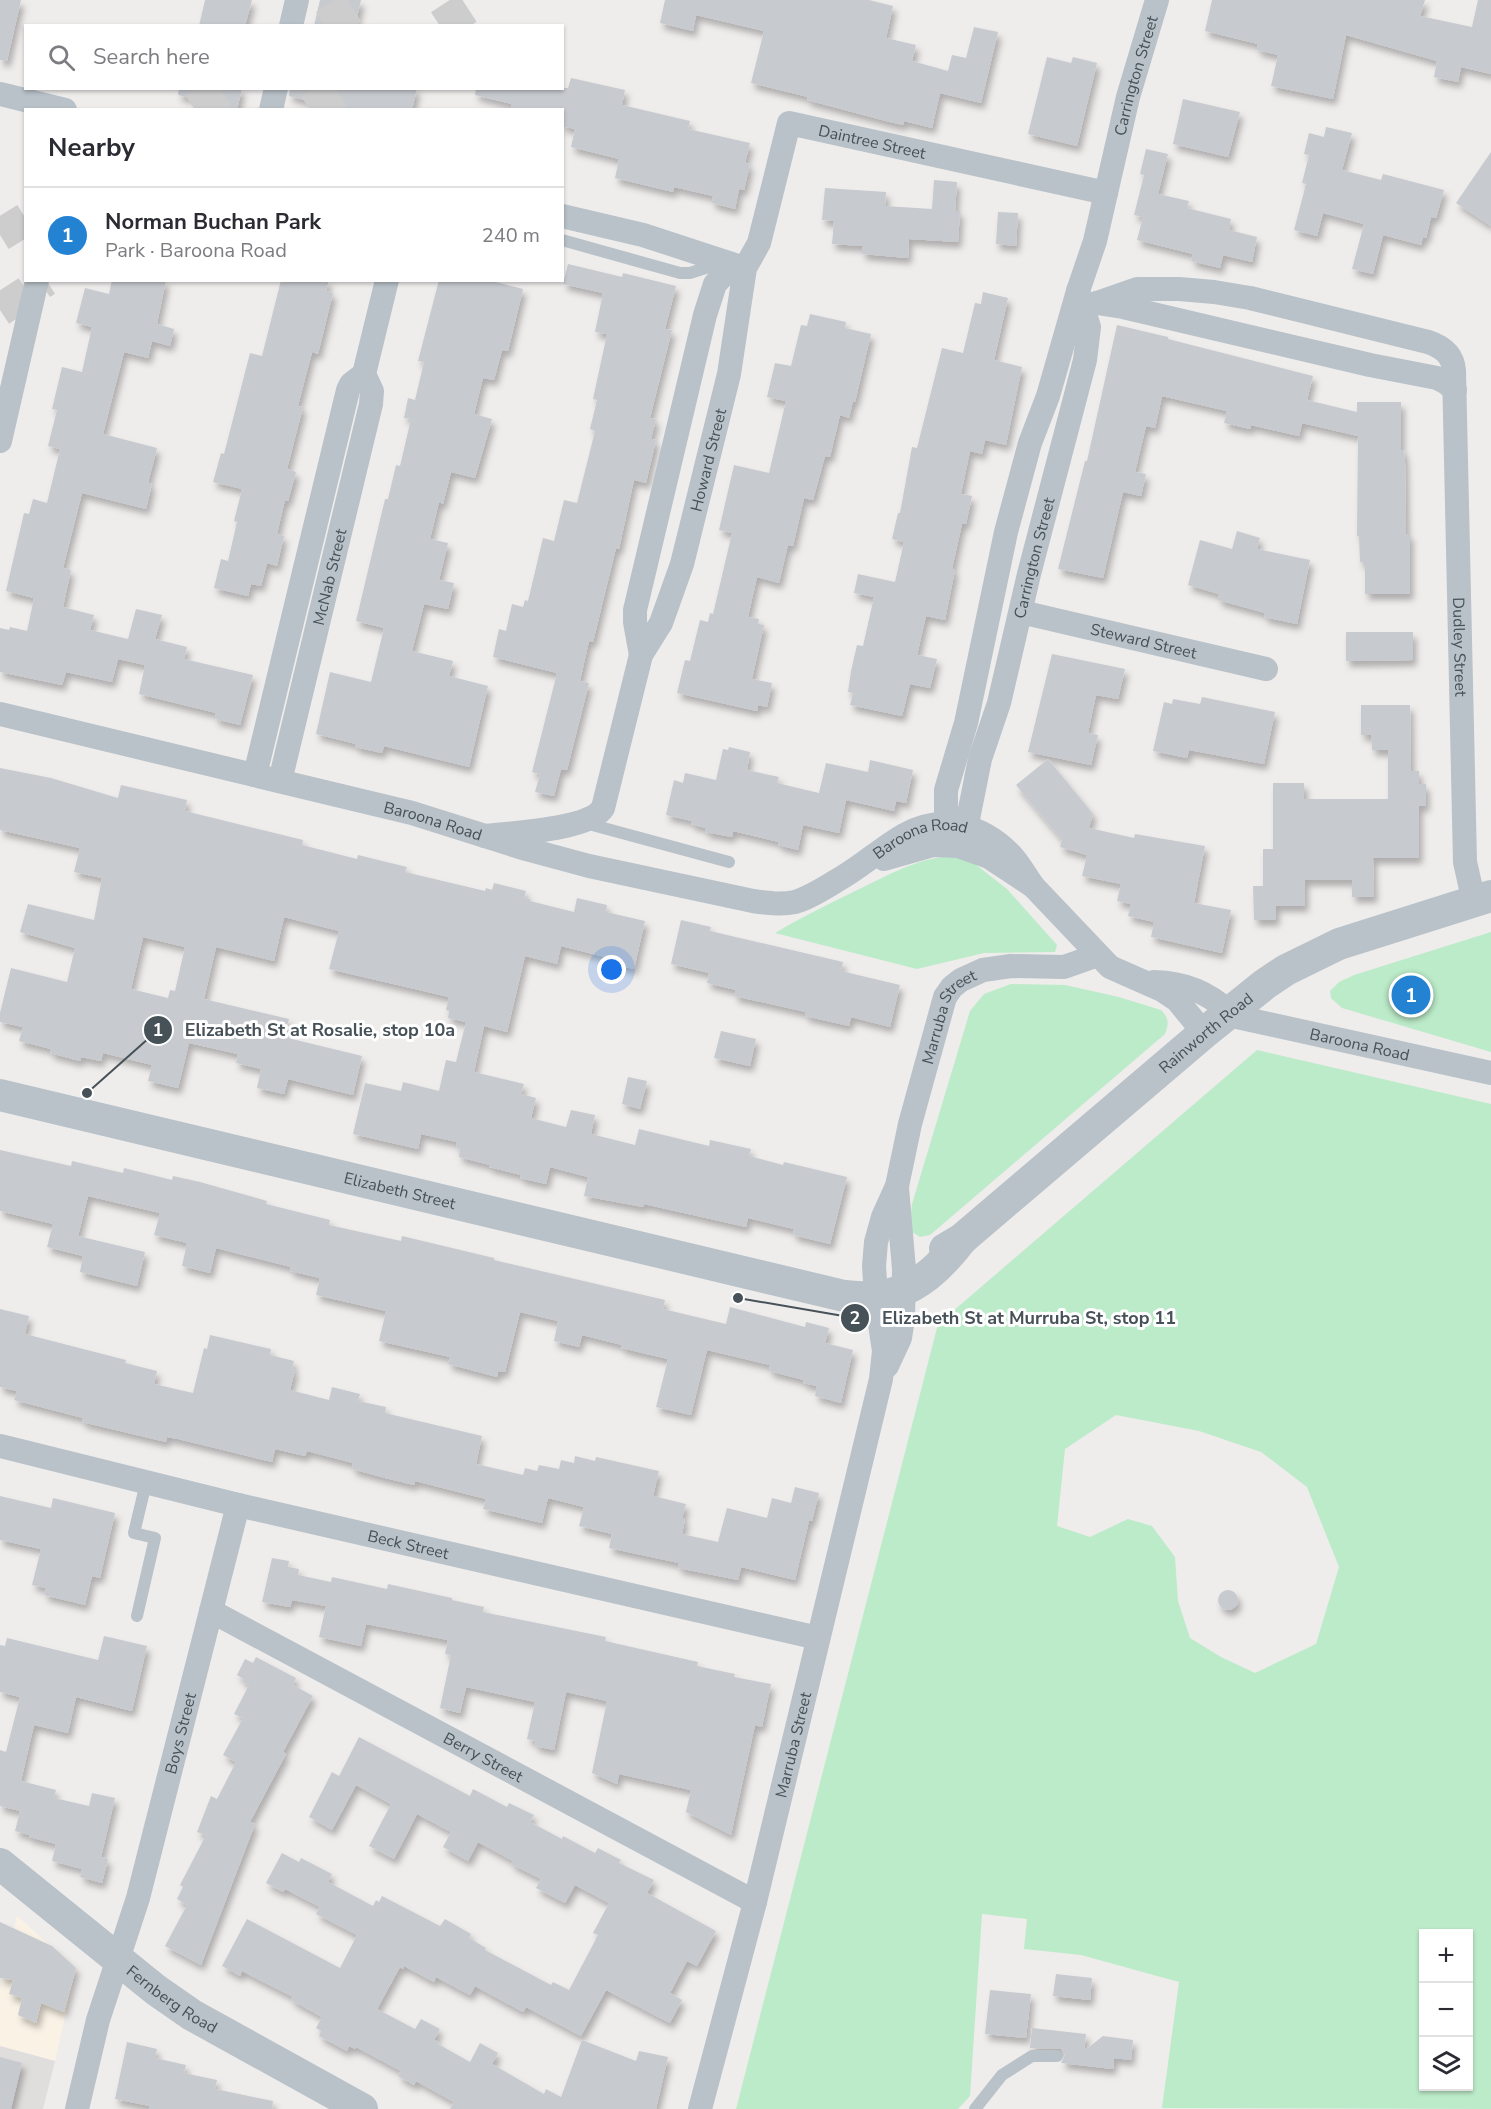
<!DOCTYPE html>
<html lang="en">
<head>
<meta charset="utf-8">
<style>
	body { margin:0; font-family:"Nunito Sans",sans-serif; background:#f2f2f3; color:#2b2b33 }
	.controls { position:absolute; right:18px; bottom:18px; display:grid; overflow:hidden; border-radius:0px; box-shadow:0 2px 4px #0004 }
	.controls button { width:54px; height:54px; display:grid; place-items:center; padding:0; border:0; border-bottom:2px solid #e1e1e2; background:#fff; color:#2b2b33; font:30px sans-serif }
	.you { position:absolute; left:612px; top:970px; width:21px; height:21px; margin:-15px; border:4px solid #fff; border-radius:50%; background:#1a73e8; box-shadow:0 0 0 9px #1a73e833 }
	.badge { display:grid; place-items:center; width:39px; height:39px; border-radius:50%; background:#2382d1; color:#fff; font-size:20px; font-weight:700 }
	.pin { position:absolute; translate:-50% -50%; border:3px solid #fff; box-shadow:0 2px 6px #0006 }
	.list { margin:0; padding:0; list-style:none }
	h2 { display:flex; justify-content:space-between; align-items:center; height:78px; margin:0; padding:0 24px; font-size:26px }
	h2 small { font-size:20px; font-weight:400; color:#7c7c81 }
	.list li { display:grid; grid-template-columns:39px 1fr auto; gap:18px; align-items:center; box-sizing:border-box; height:96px; padding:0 24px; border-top:2px solid #e1e1e2 }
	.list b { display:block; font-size:22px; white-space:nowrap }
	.list p { margin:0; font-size:20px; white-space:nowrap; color:#7c7c81 }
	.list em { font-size:20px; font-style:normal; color:#7c7c81 }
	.icon { flex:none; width:33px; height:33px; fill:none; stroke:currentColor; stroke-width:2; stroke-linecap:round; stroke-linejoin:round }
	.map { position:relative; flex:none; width:1491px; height:2109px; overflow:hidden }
	.search { position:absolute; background:#fff; box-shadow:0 2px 4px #0004; left:24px; top:24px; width:540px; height:66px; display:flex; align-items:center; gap:15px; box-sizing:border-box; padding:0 21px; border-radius:0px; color:#7c7c81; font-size:22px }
	.panel { position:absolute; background:#fff; box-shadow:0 2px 4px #0004; left:24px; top:108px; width:540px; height:174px; border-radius:0px }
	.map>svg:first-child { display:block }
</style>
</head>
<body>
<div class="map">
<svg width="1491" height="2109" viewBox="0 0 1491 2109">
	<defs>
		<filter id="shadow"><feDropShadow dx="3.5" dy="6" stdDeviation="3" flood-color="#0004"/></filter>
	</defs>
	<rect width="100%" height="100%" fill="#efecec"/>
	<path fill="#faf2e5" d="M17,1916L76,1968L55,2061L0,2046V1989Z"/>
	<path fill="#e0dddd" d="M0,2046L55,2061L43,2109H0Z"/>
	<path fill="#bcebc9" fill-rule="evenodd" d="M953,856L975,864L1007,889L1057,945L1055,952L984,953L917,969L775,933C800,918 827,905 853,892C885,877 918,857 953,856Z
		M1491,932V1052L1342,1008L1331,998L1330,991L1339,982L1354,975Z
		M1011,984L1065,985L1119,997L1161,1010C1169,1018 1169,1024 1165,1034L930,1235L920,1237L909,1230L912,1204L970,1011L984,994Z
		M1257,1050L1491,1104V2109L1162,2108L1179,1982L1081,1955L1024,1949L1027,1919L982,1914L970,2096L958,2109H736L938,1324ZM1116,1415L1199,1431L1261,1452L1307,1487L1339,1567L1316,1644L1255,1673L1221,1657L1190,1638L1178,1601L1175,1557L1152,1526L1128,1519L1090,1537L1057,1526L1065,1449ZM1424,1934H1468V2086H1424Z"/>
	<path fill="#c7cacf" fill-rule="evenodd" filter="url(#shadow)" d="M0,0H21L7,61L0,60Z
		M205,0H252L245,26H199Z
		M320,0H361L355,26H314Z
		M665,0H869L893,6L886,38L916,45L912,61L948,71L952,55L966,58L974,27L998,32L981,103L940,93L932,128L904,121L903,125L886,121L807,100L808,97L751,83L764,31L696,15L693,31L660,23Z
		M1212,0H1425L1420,16L1472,27L1478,0H1491V74L1461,67L1458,82L1434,77L1437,61L1346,35L1333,99L1271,86L1278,55L1257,50L1258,44L1205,31Z
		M1047,57L1071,63L1073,57L1097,63L1077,146L1028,134Z
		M571,78L625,90L622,105L690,121L688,129L750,143L745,163L750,164L744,190L739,189L735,209L712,203L713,196L674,187L673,192L615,178L619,159L571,147L575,129L562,126V110H511L512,104L475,95L476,88H568Z
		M179,88H242L237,110L178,95Z
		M290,88H417L412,110H344L289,96Z
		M1183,99L1240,112L1228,157L1173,144Z
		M1326,127L1352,133L1342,170L1381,180L1383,174L1444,190L1436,218L1431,217L1426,238L1423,237L1421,245L1383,235L1373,274L1352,269L1364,224L1323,213L1317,236L1294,230L1306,184L1302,183L1309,155L1304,154L1309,133L1324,137Z
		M1146,149L1168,154L1158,194L1189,201L1187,208L1231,219L1229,230L1257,237L1252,262L1223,255L1220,268L1191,261L1193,254L1137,240L1143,217L1134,215L1144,175L1140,174Z
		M1491,152V226L1456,203Z
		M934,180L957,182L955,211H960L958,242L909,239L908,258L862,254L863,246L832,244L834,221L822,220L825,188L886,192L885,206L932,209Z
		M998,212L1018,213L1016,246L996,244Z
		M568,264L622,277L623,273L676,286L665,329L672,330L650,418L656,419L651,439L656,440L646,483L634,480L619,549L616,548L593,642L589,641L580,681L589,683L567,770L561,769L554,796L535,792L540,774L532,772L557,673L493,657L499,629L506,631L512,604L523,607L525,600L528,601L543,538L554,541L564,500L577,503L595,431L590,429L597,400L593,399L607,334L595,332L603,293L563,284Z
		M112,280H166L157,324L174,329L170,346L152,341L148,358L124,352L103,434L157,448L148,483L152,484L146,509L82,493L63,568L71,570L63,607L94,615L90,630L128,639L136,609L162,615L155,639L187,647L184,659L253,675L240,725L215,719L216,713L139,694L145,665L118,659L112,682L66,672L62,685L0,672V628L9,630L10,627L27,631L34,598L6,591L24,513L29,514L33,499L47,503L60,449L48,446L57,410L52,409L62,367L82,372L92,327L76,323L85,288L109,294Z
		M281,280H329L326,291L333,293L318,354L312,352L298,406L303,407L287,469L296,472L288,501L285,500L277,534L284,536L277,566L267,563L261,586L251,584L248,596L214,588L221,559L228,561L237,522L234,521L242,489L213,482L221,453L224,454L250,353L262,356Z
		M439,280H488L523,289L508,351L502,350L494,380L483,378L474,414L492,419L475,478L451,472L443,504L439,502L430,539L448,543L439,580L454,583L448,609L424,604L412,651L453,661L449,676L488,686L469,767L384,746L382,753L355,747L356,744L316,734L330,672L371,682L384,628L356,621L385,499H388L396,465L400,466L411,419L404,418L408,398L415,400L424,362L418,361Z
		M983,292L1008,298L994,360L1022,367L1006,445L985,440L982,454L970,451L961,494L972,496L966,524H962L952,569L955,570L945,620L926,616L917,655L937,659L930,688L910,684L902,716L850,705L853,693L848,692L851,671L857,645L863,646L874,597L854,593L858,574L895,582L904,542L892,539L898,513H900L912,447L917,448L942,348L963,353L975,303L981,304Z
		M810,314L846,322L845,328L871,334L855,402L853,401L849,418L840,415L830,457L825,456L813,500L804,498L793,546L788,545L779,583L757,577L748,617L759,619L758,624L764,625L752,679L772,683L767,707L758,705L757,711L677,693L685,660L690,661L700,620L708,622L710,613L713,614L732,533L719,530L734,465L769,473L786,401L767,397L775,363L791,366L801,325L807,326Z
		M1117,325L1168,337V339L1313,376L1307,400L1357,412V402H1401V450H1404L1405,462L1406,534H1410V594H1365V562H1360L1359,536H1357L1358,436L1302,423L1299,436L1251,425L1250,429L1224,423L1227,411L1162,396L1155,428L1146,426L1135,472L1146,474L1141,496L1123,492L1103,578L1058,569L1085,461H1087Z
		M1237,531L1260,538L1257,549L1310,560L1297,624L1264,617L1265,613L1218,600L1219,594L1188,585L1200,540L1232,549Z
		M1346,632H1413V660L1346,661Z
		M1052,654L1125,669L1118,699L1096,695L1088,733L1098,735L1091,765L1028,752Z
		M1202,697L1275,712L1264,764L1189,750L1187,758L1153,751L1164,702L1172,704L1173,699L1200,704Z
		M1361,705H1410L1411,771H1419V784H1426V806H1419V858H1373L1374,897H1352V880H1305V906H1276V920H1254L1253,886H1263V849H1273V783H1304V799H1388V750H1372L1371,735H1361Z
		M729,747L750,752L747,770L779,777L777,783L819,793L826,763L868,772L870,760L913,770L906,803L896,801L894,811L846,800L839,833L803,825L798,850L778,845L779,842L733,831L732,837L705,832L706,828L691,824L692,821L666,815L674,780L683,783L685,773L716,780L723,749L728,750Z
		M1048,759L1093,814L1089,828L1134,838L1135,834L1205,846L1194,903L1231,910L1222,953L1151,937L1154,922L1128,916L1131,904L1117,901L1121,884L1082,876L1087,855L1060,847L1062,840L1016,785Z
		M0,768L51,778L118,798L121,785L187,800L185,811L303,840L302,845L357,859L358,855L407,867L405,872L485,891L486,888L492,890L494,883L526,891L524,898L531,899L530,901L574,912L577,898L607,905L606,912L645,921L634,969L608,963L609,958L561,946L557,964L525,956L507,1032L484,1026L474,1072L524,1084L521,1094L536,1098L531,1118L566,1127L571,1110L595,1115L591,1134L635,1145L639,1129L709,1146L710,1140L751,1149L749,1156L783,1165L784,1162L847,1177L830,1244L793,1235L794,1229L748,1218L746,1227L644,1204L643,1207L584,1196L588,1177L550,1167L546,1184L520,1178L521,1175L489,1167L490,1165L459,1157L460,1149L456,1148L457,1142L421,1134L418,1149L353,1134L365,1083L401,1091L403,1082L439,1091L446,1060L456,1062L466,1022L448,1018L449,1011L446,1010L449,997L329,969L339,931L284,917L274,961L216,947L204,999L289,1019L284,1037L362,1056L353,1095L288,1079L284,1094L257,1088L261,1069L236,1063L238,1054L189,1043L178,1088L148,1081L152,1065L103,1053L101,1061L81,1057L80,1061L50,1053L51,1049L19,1041L23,1027L0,1022V1013L11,968L67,982L75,948L20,932L28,904L94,920L102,878L74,872L80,848L0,830ZM143,937L185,947L175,991L170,990L168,998L131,989Z
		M681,920L711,927L710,931L843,962L841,971L900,985L890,1027L851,1017L849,1026L805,1016L806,1012L734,996L736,990L707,983L709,973L671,964Z
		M721,1031L756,1039L750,1066L714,1058Z
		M628,1077L647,1081L640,1109L622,1104Z
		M0,1150L71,1166L72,1161L123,1173L124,1168L172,1180L173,1176L200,1182L267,1201L266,1204L330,1220L329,1225L401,1241L402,1236L494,1258V1260L665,1300L663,1309L726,1324L730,1307L805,1327L806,1322L829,1328L825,1343L853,1350L841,1403L815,1396L817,1386L803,1383L804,1380L769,1371L770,1365L707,1350L691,1415L656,1407L668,1359L621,1348L622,1345L582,1335L579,1347L554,1341L558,1321L520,1312L505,1372L498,1371L497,1377L448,1364L450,1357L379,1341L386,1311L316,1295L320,1278L290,1271L291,1267L216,1248L210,1273L182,1266L187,1243L154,1235L160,1213L88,1196L78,1236L145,1252L137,1286L80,1272L83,1256L47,1247L53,1224L0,1211Z
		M0,1309L29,1316L25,1334L126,1360L125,1363L157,1371L154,1384L193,1393L204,1348L207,1349L210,1335L271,1349L270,1355L294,1361L292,1369L295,1370L290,1390L329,1400L332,1387L360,1394L358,1401L386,1407L385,1413L482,1436L476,1464L523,1475L525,1468L537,1471L539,1465L559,1469L561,1460L574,1463L575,1456L595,1461L596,1457L659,1471L653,1496L686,1504L682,1518L685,1519L682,1534L718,1542L727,1508L767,1518L772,1498L791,1503L795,1487L819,1493L812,1521H809L795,1580L741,1567L738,1580L678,1568L679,1563L609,1548L612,1534L579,1526L584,1507L548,1498L542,1523L483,1509L486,1499L415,1481L414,1485L385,1478L352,1469L353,1463L307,1451L305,1456L275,1449L272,1462L178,1439L167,1437L166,1442L82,1422L83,1418L14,1400L17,1391L0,1387Z
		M0,1496L51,1508L53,1498L115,1513L100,1578L92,1576L85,1605L44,1595L46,1588L32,1585L41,1549L0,1540Z
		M272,1558L289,1561L288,1567L299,1569L298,1575L331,1582L332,1577L387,1589L388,1584L452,1598V1600L484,1607L483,1612L606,1637L605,1641L698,1662L697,1666L735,1674L734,1677L771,1684L762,1727L755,1725L731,1835L686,1812L691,1790L619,1774L617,1784L592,1773L607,1701L566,1692L554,1750L535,1746L536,1741L527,1739L535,1702L466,1687L460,1713L440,1708L451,1655L445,1654L448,1640L366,1624L361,1646L319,1637L326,1606L292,1600L290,1607L262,1602Z
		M1218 1600a10 10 0 1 1 20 0a10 10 0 1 1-20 0Z
		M104,1636L147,1646L132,1711L76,1697L68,1733L34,1725L21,1781L56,1790L54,1798L89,1806L92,1793L115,1798L101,1857L108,1859L102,1883L80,1877L82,1869L52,1861L56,1844L29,1837V1835L15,1831L20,1811L0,1806V1750L6,1752L20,1697L0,1692V1645L5,1646L7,1638L98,1660Z
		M256,1657L296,1678L293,1685L313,1696L283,1752L286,1754L250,1822L255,1824L201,1965L165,1946L187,1905L177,1899L183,1887L180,1885L206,1835L197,1832L211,1796L217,1799L236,1762L223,1755L243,1718L234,1714L249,1685L243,1682L244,1679L237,1675L245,1659L253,1663Z
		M359,1737L470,1796L473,1789L507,1807L509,1803L534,1815L530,1822L562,1839L563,1836L595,1853L598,1848L621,1860L619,1863L654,1880L647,1893L716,1931L697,1966L687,1961L670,1993L682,2000L670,2023L606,1990L581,2036L526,2007L523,2012L475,1986L470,1995L436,1977L434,1982L404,1966L403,1969L400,1967L377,2009L415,2029L421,2019L440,2029L434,2040L439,2042L438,2044L470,2062L480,2043L498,2053L492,2064L544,2094L546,2089L561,2097L582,2040L636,2061L639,2051L668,2057L656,2109H450L454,2102L416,2081L414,2085L398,2076L401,2071L356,2047L355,2049L349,2046L347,2051L319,2036L321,2031L316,2028L322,2017L291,2000L293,1997L242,1971L240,1976L222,1966L247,1919L340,1968L357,1935L316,1914L320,1907L285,1889L283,1892L266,1883L282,1853L299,1862L301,1858L332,1874L328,1882L373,1906L376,1900L379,1902L382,1896L440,1926L445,1919L471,1934L469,1938L486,1948L485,1950L551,1985L553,1982L569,1990L598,1935L593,1933L609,1903L575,1885L565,1903L536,1888L541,1879L511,1864L513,1861L478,1842L468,1861L443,1847L451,1832L417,1814L394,1859L369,1846L391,1804L356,1785L332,1830L309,1817L332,1772L339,1776Z
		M0,1922L52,1946L76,1968L64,2012L41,2003L36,2023L18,2015L22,1998L9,1994L13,1980L0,1978Z
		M1056,1974L1092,1978L1090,2000L1053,1996Z
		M990,1990L1031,1994L1026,2038L985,2034Z
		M1032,2028L1086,2034L1084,2051L1103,2036L1133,2040L1131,2060L1114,2058L1113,2069L1061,2063L1065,2055L1061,2049L1030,2048Z
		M127,2042L157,2049L155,2058L186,2065L184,2073L217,2080L215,2089L273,2101L272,2109H149L150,2106L115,2099Z
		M0,2057L22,2063L11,2109H0Z"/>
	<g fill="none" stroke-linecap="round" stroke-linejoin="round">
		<path stroke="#cdcdce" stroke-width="33" stroke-dasharray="33 16" stroke-linecap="butt" d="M325,26L365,0
			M440,26L480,0
			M195,110L228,88
			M310,110L343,88
			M0,235L26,219
			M0,310L46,280"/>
		<path stroke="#b8c2c8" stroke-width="12" d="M562,240L680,273H690L721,263
			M585,823L729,862
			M137,1616L155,1538L134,1533L146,1483
			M975,2109L1002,2075L1032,2056H1057"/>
		<g stroke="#b8c2c8" stroke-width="24">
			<path d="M291,26L297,0"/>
			<path d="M0,94L65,110"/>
			<path d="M271,110L276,88"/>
			<path d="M562,216L643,235L744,268"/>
			<path id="s1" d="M1097,303L1137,289H1179L1214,292L1250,298L1428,342C1443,347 1453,355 1454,371L1465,862L1474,902"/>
			<path d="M1097,303L1123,307L1370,365L1437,378L1445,382L1455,390"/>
			<path d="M0,441L37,280"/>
			<path id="s2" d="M1021,612L1266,669"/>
			<path d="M641,655L635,622V610L705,315L715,284L733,265"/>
			<path id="s3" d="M0,714L412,813L526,849L589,866L753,901C767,903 781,905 795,902C809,898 823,889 836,881C860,868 880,849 904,835C942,813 984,826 1012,856C1020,865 1026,876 1033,886"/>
			<path d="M255,775L348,390L351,384L364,374L387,280"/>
			<path id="s4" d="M280,781L371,404L372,391L364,374"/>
			<path id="s5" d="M485,836C511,833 589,830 603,808L641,655L661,623L682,564L729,374L745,268L759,243L789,123L1106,193"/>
			<path id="s6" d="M958,838L968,819L980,759L999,703L1029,574L1085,360L1089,327L1078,291"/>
			<path id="s7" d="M953,845L946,824V790L966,723L1006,532L1030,443L1048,396L1078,291L1095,241L1128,97L1157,0"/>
			<path d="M884,859L933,845L958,846L989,857L1033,886L1110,967L1162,990L1177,1000L1204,1033"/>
			<path d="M1154,982C1186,983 1207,992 1231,1013"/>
			<path id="s8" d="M1228,1015L1491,1073"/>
			<path d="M887,1366L900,1338L903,1319L904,1269L897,1188"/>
			<path id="s9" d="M0,1446L238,1505L818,1638"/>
			<path id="s10" d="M211,1611L755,1902"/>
			<path id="s11" d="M77,2109L98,2020L138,1898L238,1505"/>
			<path id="s12" d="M700,2109L755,1902L881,1379L884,1351L876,1297L874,1266L876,1242L883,1217L897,1186L910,1124L945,997L952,987L961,980L983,970L1011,966L1064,967L1098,955"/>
		</g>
		<g stroke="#b8c2c8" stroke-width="32">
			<path id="s13" d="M0,1095L844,1296C900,1303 930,1281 962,1239"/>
			<path id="s14" d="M945,1249L962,1239L1204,1033L1265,984L1286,970L1339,944L1491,896"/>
			<path id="s15" d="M0,1864L156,1990L192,2015L362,2109"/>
		</g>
	</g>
	<g text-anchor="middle" stroke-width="6" stroke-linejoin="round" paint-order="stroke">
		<g font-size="16" fill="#465158" stroke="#fff">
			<text dy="6" stroke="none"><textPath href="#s7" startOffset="796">Carrington Street</textPath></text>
			<text dy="6" stroke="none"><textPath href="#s5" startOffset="922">Daintree Street</textPath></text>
			<text dy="6" stroke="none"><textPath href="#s5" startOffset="489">Howard Street</textPath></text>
			<text dy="6" stroke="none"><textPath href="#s6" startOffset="291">Carrington Street</textPath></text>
			<text dy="6" stroke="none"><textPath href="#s4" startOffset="210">McNab Street</textPath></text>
			<text dy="6" stroke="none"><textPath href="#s2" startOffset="126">Steward Street</textPath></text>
			<text dy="6" stroke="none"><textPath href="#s1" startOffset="657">Dudley Street</textPath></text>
			<text dy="6" stroke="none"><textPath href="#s3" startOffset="446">Baroona Road</textPath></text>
			<text dy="6" stroke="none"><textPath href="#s3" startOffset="962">Baroona Road</textPath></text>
			<text dy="6" stroke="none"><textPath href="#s12" startOffset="1130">Marruba Street</textPath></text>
			<text dy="6" stroke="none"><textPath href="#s14" startOffset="339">Rainworth Road</textPath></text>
			<text dy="6" stroke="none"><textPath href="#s8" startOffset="135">Baroona Road</textPath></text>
			<text dy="6" stroke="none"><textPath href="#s13" startOffset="411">Elizabeth Street</textPath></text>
			<text dy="6" stroke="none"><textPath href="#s9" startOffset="420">Beck Street</textPath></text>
			<text dy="6" stroke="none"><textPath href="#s11" startOffset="390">Boys Street</textPath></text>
			<text dy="6" stroke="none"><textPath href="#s12" startOffset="376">Marruba Street</textPath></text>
			<text dy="6" stroke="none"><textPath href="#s10" startOffset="309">Berry Street</textPath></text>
			<text dy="6" stroke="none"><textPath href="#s15" startOffset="219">Fernberg Road</textPath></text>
		</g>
	</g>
	<path fill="none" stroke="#465158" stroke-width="2" d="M87 1093L158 1030M738 1298L855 1318"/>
	<g fill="#465158" stroke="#fff" stroke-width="2">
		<circle cx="87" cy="1093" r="6"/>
		<circle cx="738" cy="1298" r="6"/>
		<circle cx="158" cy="1030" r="15"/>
		<circle cx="855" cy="1318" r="15"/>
	</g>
	<g font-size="18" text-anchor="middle" font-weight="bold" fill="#fff">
		<text x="158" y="1036">1</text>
		<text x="855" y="1324">2</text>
	</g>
	<g font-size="18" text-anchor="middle" font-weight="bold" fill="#465158" stroke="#fff" stroke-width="6" stroke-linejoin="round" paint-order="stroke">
		<text x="320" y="1036">Elizabeth St at Rosalie, stop 10a</text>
		<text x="1029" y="1324">Elizabeth St at Murruba St, stop 11</text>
	</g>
</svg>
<div class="controls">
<button>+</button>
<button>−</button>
<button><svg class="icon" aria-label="layers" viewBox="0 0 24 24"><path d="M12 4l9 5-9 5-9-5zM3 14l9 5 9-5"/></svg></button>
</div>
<div class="you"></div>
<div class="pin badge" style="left:1411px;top:995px">1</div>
<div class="search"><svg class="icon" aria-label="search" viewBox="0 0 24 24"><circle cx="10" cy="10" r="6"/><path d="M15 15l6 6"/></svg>Search here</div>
<section class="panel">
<h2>Nearby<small></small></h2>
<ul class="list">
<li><span class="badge">1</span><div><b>Norman Buchan Park</b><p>Park · Baroona Road</p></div><em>240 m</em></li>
</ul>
</section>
</div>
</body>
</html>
